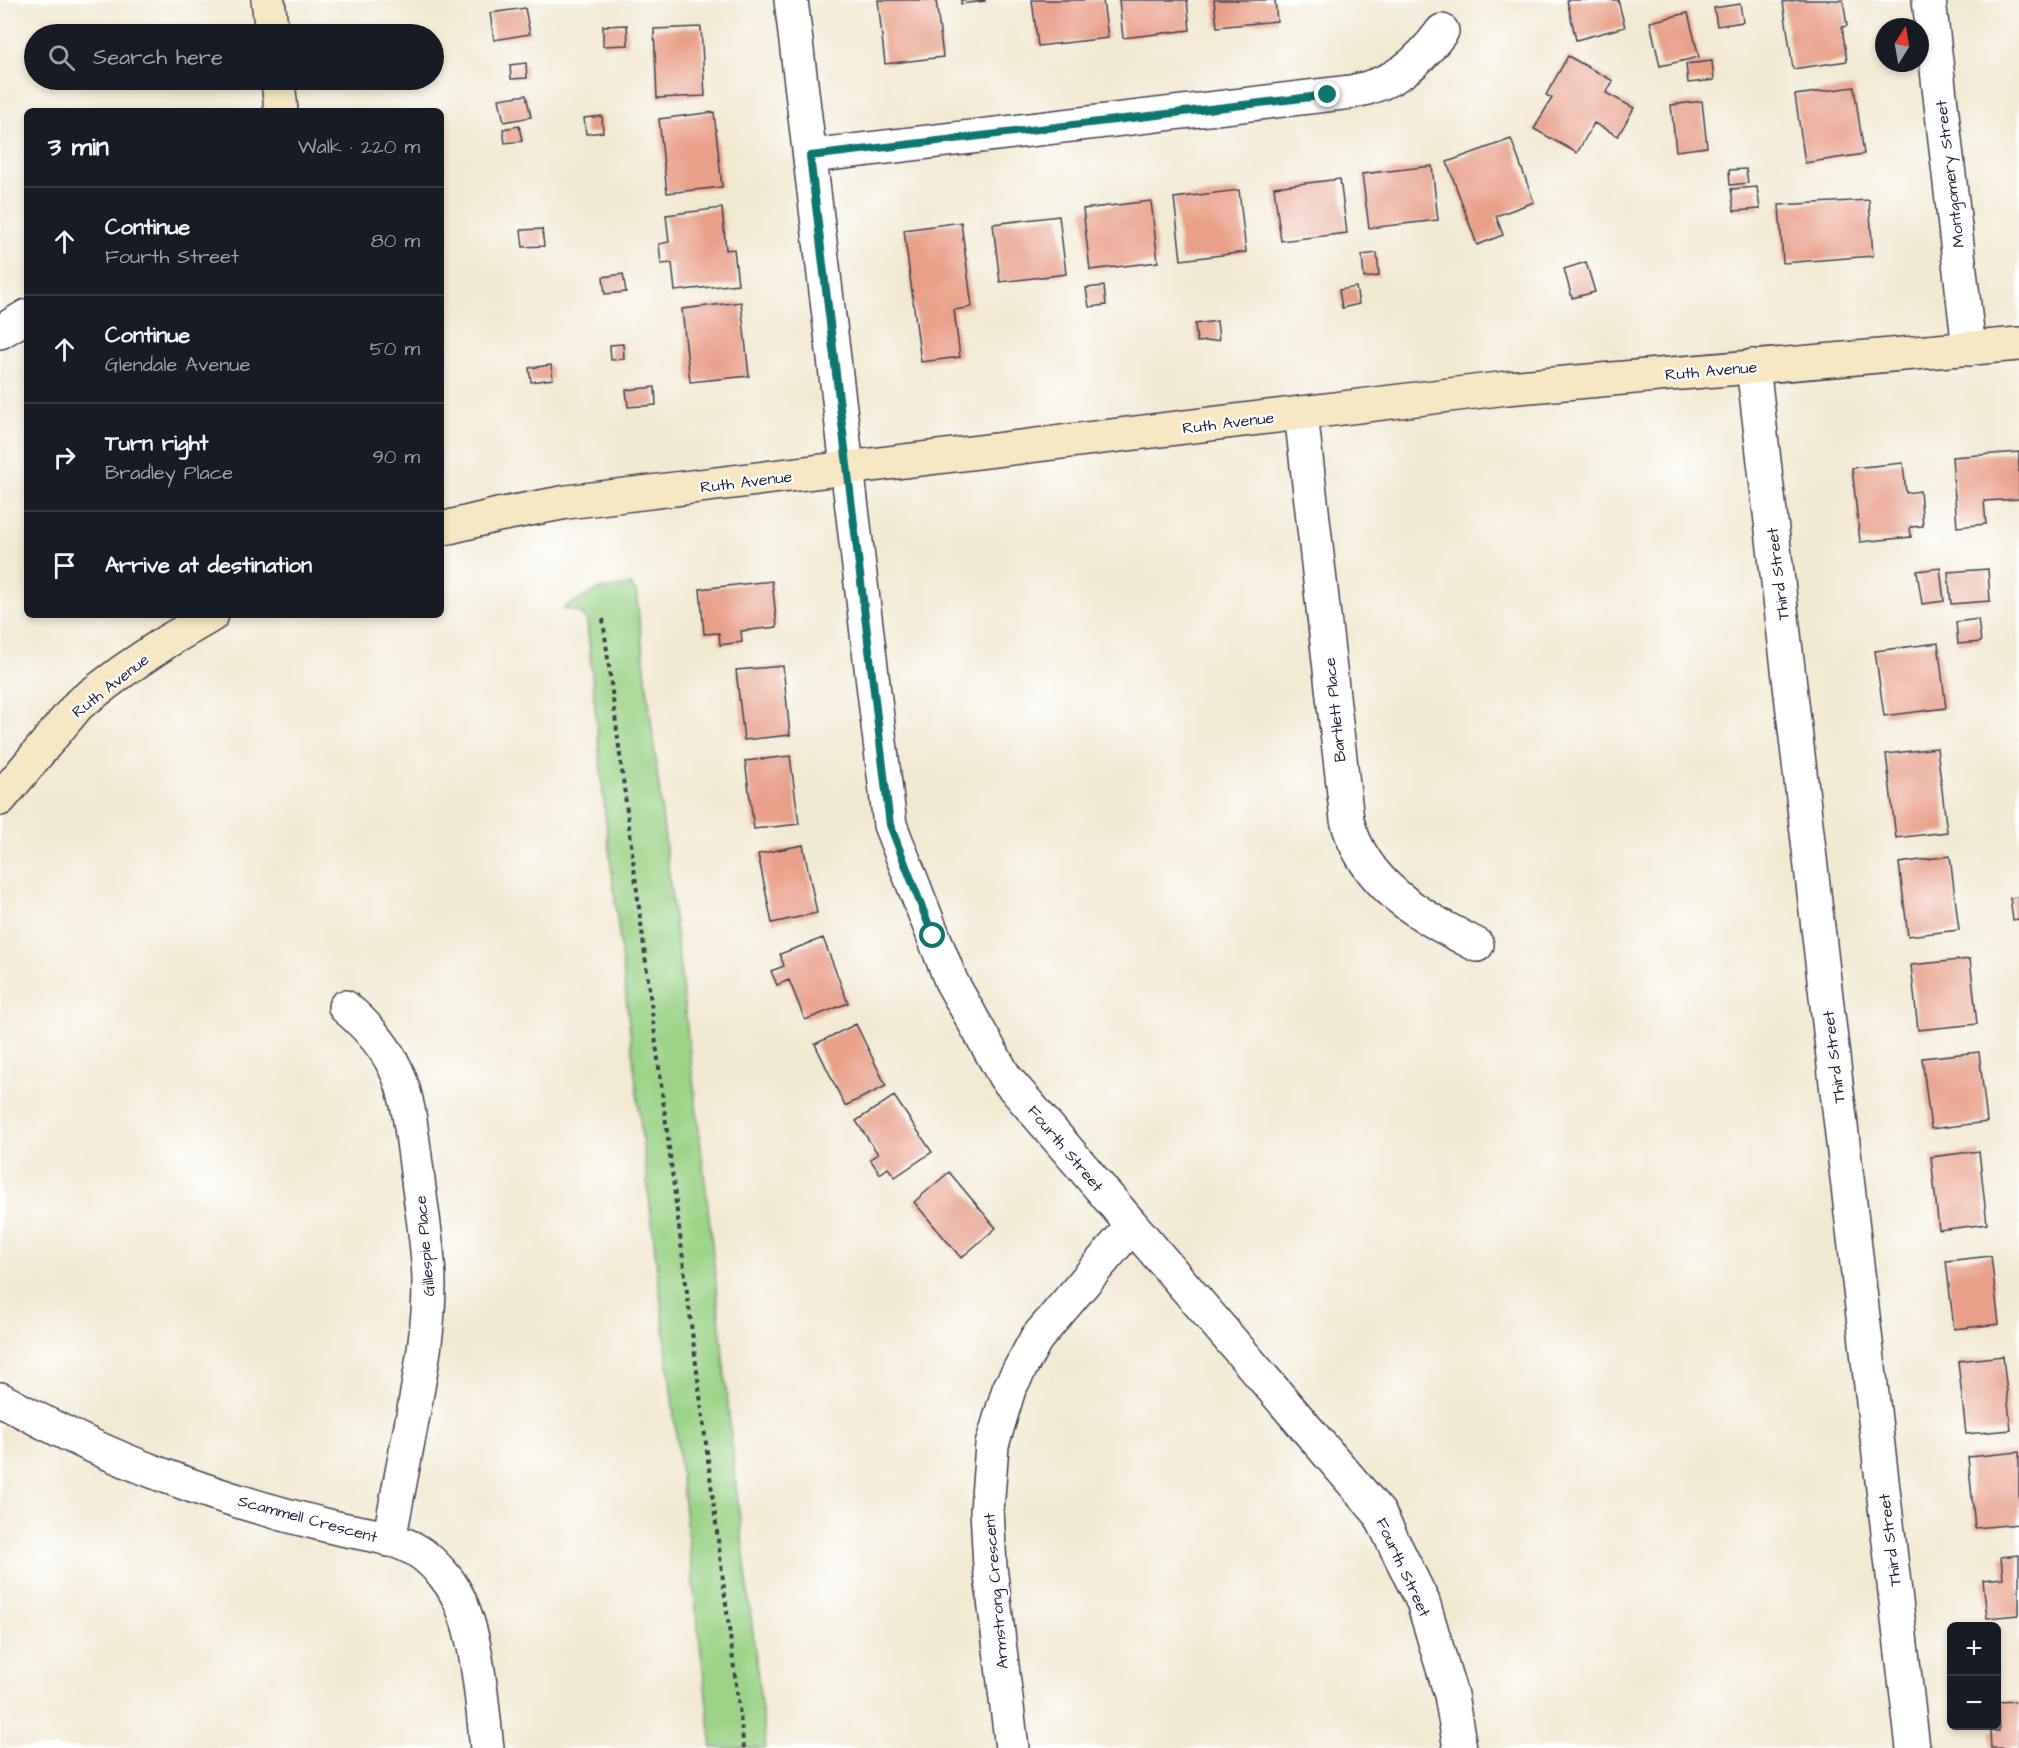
<!DOCTYPE html>
<html lang="en">
<head>
<meta charset="utf-8">
<style>
	body { margin:0; font-family:"Architects Daughter",sans-serif; background:#242831; color:#f1f3f6 }
	.controls { position:absolute; right:18px; bottom:18px; display:grid; overflow:hidden; border-radius:9px; box-shadow:0 3px 9px #0003 }
	.controls button { width:54px; height:54px; display:grid; place-items:center; padding:0; border:0; border-bottom:2px solid #363941; background:#171b24; color:#f1f3f6; font:30px sans-serif }
	.compass { position:absolute; left:1875px; top:18px; width:54px; height:54px; border-radius:50%; background:#171b24; box-shadow:0 3px 9px #0003; rotate:11deg }
	.stop { position:absolute; width:18px; height:18px; margin:-14px; border:4px solid #0f766e; border-radius:50%; background:#fff }
	.stop.end { background:#0f766e; border-color:#fff; box-shadow:0 2px 6px #0008 }
	.list { margin:0; padding:0; list-style:none }
	h2 { display:flex; justify-content:space-between; align-items:center; height:78px; margin:0; padding:0 24px; font-size:26px }
	h2 small { font-size:20px; font-weight:400; color:#9ea1a6 }
	.list li { display:grid; grid-template-columns:39px 1fr auto; gap:18px; align-items:center; box-sizing:border-box; height:108px; padding:0 24px; border-top:2px solid #363941 }
	.list b { display:block; font-size:22px; white-space:nowrap }
	.list p { margin:0; font-size:20px; white-space:nowrap; color:#9ea1a6 }
	.list em { font-size:20px; font-style:normal; color:#9ea1a6 }
	.icon { flex:none; width:33px; height:33px; fill:none; stroke:currentColor; stroke-width:2; stroke-linecap:round; stroke-linejoin:round }
	.map { position:relative; flex:none; width:2019px; height:1748px; overflow:hidden }
	.search { position:absolute; background:#171b24; box-shadow:0 3px 9px #0003; left:24px; top:24px; width:420px; height:66px; display:flex; align-items:center; gap:15px; box-sizing:border-box; padding:0 21px; border-radius:33px; color:#9ea1a6; font-size:22px }
	.panel { position:absolute; background:#171b24; box-shadow:0 3px 9px #0003; left:24px; top:108px; width:420px; height:510px; border-radius:9px }
	.map>svg:first-child { display:block }
</style>
</head>
<body>
<div class="map">
<svg width="2019" height="1748" viewBox="0 0 2019 1748">
	<rect width="100%" height="100%" fill="#fff"/>
	<filter id="ink" filterUnits="userSpaceOnUse"><feTurbulence type="fractalNoise" baseFrequency=".0167" numOctaves="2"/><feDisplacementMap in="SourceGraphic" scale="12" xChannelSelector="R" yChannelSelector="G"/><feConvolveMatrix kernelMatrix="1 2 1 2 8 2 1 2 1" color-interpolation-filters="sRGB"/></filter>
	<filter id="wash" filterUnits="userSpaceOnUse"><feTurbulence type="fractalNoise" baseFrequency=".008" numOctaves="4" result="noise"/><feDisplacementMap in="SourceGraphic" scale="24" xChannelSelector="R" yChannelSelector="G"/><feGaussianBlur stdDeviation="1.35" result="paint"/><feColorMatrix in="noise" values="0 0 0 0 0 0 0 0 0 0 0 0 0 0 0 0 0 1.4 0 .05"/><feComposite in="paint" operator="in"/></filter>
	<g filter="url(#wash)">
		<rect width="100%" height="100%" fill="#f2e9d1"/>
		<path fill="#9bd487" stroke="#5e7b61" stroke-width="1.5" d="M631,585L636,592L710,1225L735,1476L766,1748H712L605,813L587,621L581,613L563,608L600,589Z"/>
		<g id="blocks">
			<path fill="#e8a088" d="M878,0H936L943,57L885,64Z
				M961,0H985V1L961,4Z
				M1032,0H1103L1108,38L1038,46Z
				M1119,0H1187L1190,30L1123,38Z
				M1214,0H1275L1277,21L1217,27Z
				M1567,0H1618L1625,27L1576,40Z
				M1798,0H1843L1847,26L1842,27L1847,61L1793,69L1783,2Z
				M1740,4L1743,22L1717,26L1714,8Z
				M525,8L530,34L494,40L490,13Z
				M1688,13L1699,57L1660,66L1650,22Z
				M627,25L628,45L603,46V26Z
				M701,27L705,96L657,98L654,29Z
				M1568,56L1613,81L1606,93L1634,108L1618,136L1594,123L1577,153L1534,129L1552,98L1546,95Z
				M1712,61L1714,80L1688,83L1686,64Z
				M526,63L527,78L511,79L510,65Z
				M1854,87L1864,154L1805,163L1795,95Z
				M526,95L531,117L504,122L499,99Z
				M1702,101L1707,147L1676,151L1671,105Z
				M714,112L722,187L667,193L659,119Z
				M602,116L603,132L586,134L584,118Z
				M519,126L522,141L505,143L503,129Z
				M1511,139L1534,202L1496,216L1503,235L1477,245L1447,162Z
				M1432,166L1438,220L1369,228L1362,174Z
				M1746,169L1748,183L1730,185L1729,170Z
				M1340,179L1347,233L1281,241L1274,187Z
				M1757,187L1760,209L1734,211L1731,189Z
				M1239,190L1246,252L1181,260L1174,198Z
				M1869,200L1873,256L1783,263L1779,205Z
				M1151,201L1158,262L1090,270L1083,209Z
				M722,208L726,250L734,249L738,284L675,291L672,263L661,264L659,244L669,242L666,215Z
				M1059,216L1066,274L1000,282L993,224Z
				M961,222L972,307L954,310L960,357L921,362L904,230Z
				M542,229L544,246L523,247L521,230Z
				M1377,253L1379,276L1364,278L1362,255Z
				M1586,262L1595,292L1572,298L1564,269Z
				M623,274L626,292L605,294L603,277Z
				M1104,286L1106,305L1089,307L1086,288Z
				M1356,287L1359,304L1342,308L1339,290Z
				M741,302L749,376L690,382L682,309Z
				M1217,321L1219,340L1197,342L1195,324Z
				M623,344L624,359L611,360L610,345Z
				M551,365L553,379L531,382L529,368Z
				M655,387L656,405L628,407L626,390Z
				M2019,452V499L1984,501L1986,524L1957,527L1952,457Z
				M1903,463L1906,493L1920,491L1923,526L1910,527L1911,537L1860,542L1852,468Z
				M1940,568L1944,601L1922,604L1917,571Z
				M1988,569L1990,601L1951,604L1948,572Z
				M772,581L777,627L741,631L742,642L720,645L719,633L704,634L700,589Z
				M1978,619L1981,642L1958,644L1956,622Z
				M1938,643L1946,708L1884,716L1875,651Z
				M783,666L790,735L744,740L736,670Z
				M1937,748L1947,832L1896,838L1886,754Z
				M790,756L799,824L754,829L745,761Z
				M803,845L817,913L772,923L758,854Z
				M1950,856L1959,930L1908,936L1899,863Z
				M2019,897V919L2013,920L2010,898Z
				M823,938L848,1003L805,1020L789,980L777,985L771,971L784,966L780,954Z
				M1970,959L1977,1024L1918,1030L1911,965Z
				M856,1024L886,1086L845,1106L815,1044Z
				M1979,1052L1987,1122L1931,1129L1922,1058Z
				M894,1096L932,1152L895,1177L888,1168L880,1174L870,1159L878,1154L856,1121Z
				M1979,1151L1987,1224L1939,1230L1931,1157Z
				M949,1172L996,1228L961,1258L914,1202Z
				M1991,1256L1999,1324L1954,1329L1946,1261Z
				M2003,1356L2011,1430L1966,1434L1958,1361Z
				M2019,1452V1524L1975,1528L1968,1457Z
				M2019,1555V1615L1987,1618L1983,1580L2003,1578L2001,1557Z
				M2019,1701V1748H1991L1990,1731H1999L1997,1702Z"/>
		</g>
	</g>
	<g filter="url(#ink)">
		<use href="#blocks" fill-opacity="0" stroke="#414052" stroke-width="1.5"/>
		<g fill="none" stroke-linecap="round" stroke-linejoin="round">
			<g stroke="#414052" stroke-width="36">
				<path id="street" d="M791,0L890,825L951,981L1005,1077L1379,1513L1423,1602L1451,1695L1460,1748
					M1929,0L1969,349
					M810,156L1351,92C1393,84 1417,65 1442,31
					M0,332L27,316
					M1753,366L1913,1748
					M1301,413L1347,820C1364,886 1421,916 1477,945
					M345,1007C407,1059 407,1097 417,1172C421,1209 429,1247 429,1284C429,1329 421,1371 413,1415C405,1456 397,1498 389,1540
					M0,1399C54,1429 110,1456 168,1477C221,1497 275,1513 329,1526C356,1533 387,1535 412,1548C425,1554 437,1567 446,1578C478,1617 481,1698 487,1748
					M1012,1748L990,1567L987,1510L992,1445L1009,1389L1036,1339L1132,1226"/>
			</g>
			<g stroke="#414052" stroke-width="36">
				<path id="secondary" d="M268,0L272,34
					M278,80L281,111
					M441,529L498,515L567,502L1507,388L2019,344
					M0,799L79,704L123,671L166,642L212,615"/>
			</g>
			<path stroke="#414052" stroke-width="4" stroke-dasharray="4.5 4.5" stroke-linecap="butt" d="M603,619L744,1748"/>
			<use href="#street" stroke="#fff" stroke-width="33"/>
			<use href="#secondary" stroke="#f7e8c3" stroke-width="33"/>
		</g>
	</g>
	<g fill="none" stroke-linecap="round" stroke-linejoin="round" filter="url(#ink)">
		<path stroke="#0f766e" stroke-width="8" d="M933,936L890,825L810,156L1328,95"/>
	</g>
	<g text-anchor="middle" stroke-width="4.5" stroke-linejoin="round" paint-order="stroke">
		<g font-size="16" fill="#22223b" stroke="#fff">
			<text transform="translate(1949 174) rotate(-97)" y="6">Montgomery Street</text>
			<text transform="translate(1711 370) rotate(-5)" y="6">Ruth Avenue</text>
			<text transform="translate(1228 422) rotate(-7)" y="6">Ruth Avenue</text>
			<text transform="translate(746 481) rotate(-7)" y="6">Ruth Avenue</text>
			<text transform="translate(1777 574) rotate(-97)" y="6">Third Street</text>
			<text transform="translate(110 685) rotate(-38)" y="6">Ruth Avenue</text>
			<text transform="translate(1334 710) rotate(-96)" y="6">Bartlett Place</text>
			<text transform="translate(1833 1057) rotate(-97)" y="6">Third Street</text>
			<text transform="translate(1066 1148) rotate(50)" y="6">Fourth Street</text>
			<text transform="translate(424 1246) rotate(-95)" y="6">Gillespie Place</text>
			<text transform="translate(308 1518) rotate(15)" y="6">Scammell Crescent</text>
			<text transform="translate(1889 1540) rotate(-97)" y="6">Third Street</text>
			<text transform="translate(1404 1567) rotate(65)" y="6">Fourth Street</text>
			<text transform="translate(995 1591) rotate(-95)" y="6">Armstrong Crescent</text>
		</g>
	</g>
</svg>
<div class="controls">
<button>+</button>
<button>−</button>
</div>
<svg class="compass" viewBox="-18 -18 36 36"><path d="M0-13l5 13h-10z" fill="#e53935"/><path d="M0 13l5-13h-10z" fill="#9ea1a6"/></svg>
<div class="stop" style="left:933px;top:936px"></div>
<div class="stop end" style="left:1328px;top:95px"></div>
<div class="search"><svg class="icon" aria-label="search" viewBox="0 0 24 24"><circle cx="10" cy="10" r="6"/><path d="M15 15l6 6"/></svg>Search here</div>
<section class="panel">
<h2>3 min<small>Walk · 220 m</small></h2>
<ul class="list">
<li><svg class="icon" aria-label="ahead" viewBox="0 0 24 24"><path d="M12 20V5M6 11l6-6 6 6"/></svg><div><b>Continue</b><p>Fourth Street</p></div><em>80 m</em></li>
<li><svg class="icon" aria-label="ahead" viewBox="0 0 24 24"><path d="M12 20V5M6 11l6-6 6 6"/></svg><div><b>Continue</b><p>Glendale Avenue</p></div><em>50 m</em></li>
<li><svg class="icon" aria-label="right" viewBox="0 0 24 24"><path d="M7 20v-9h11M14 6l5 5-5 5"/></svg><div><b>Turn right</b><p>Bradley Place</p></div><em>90 m</em></li>
<li><svg class="icon" aria-label="arrive" viewBox="0 0 24 24"><path d="M6 21V4h12l-3 4 3 4H6"/></svg><div><b>Arrive at destination</b></div></li>
</ul>
</section>
</div>
</body>
</html>
